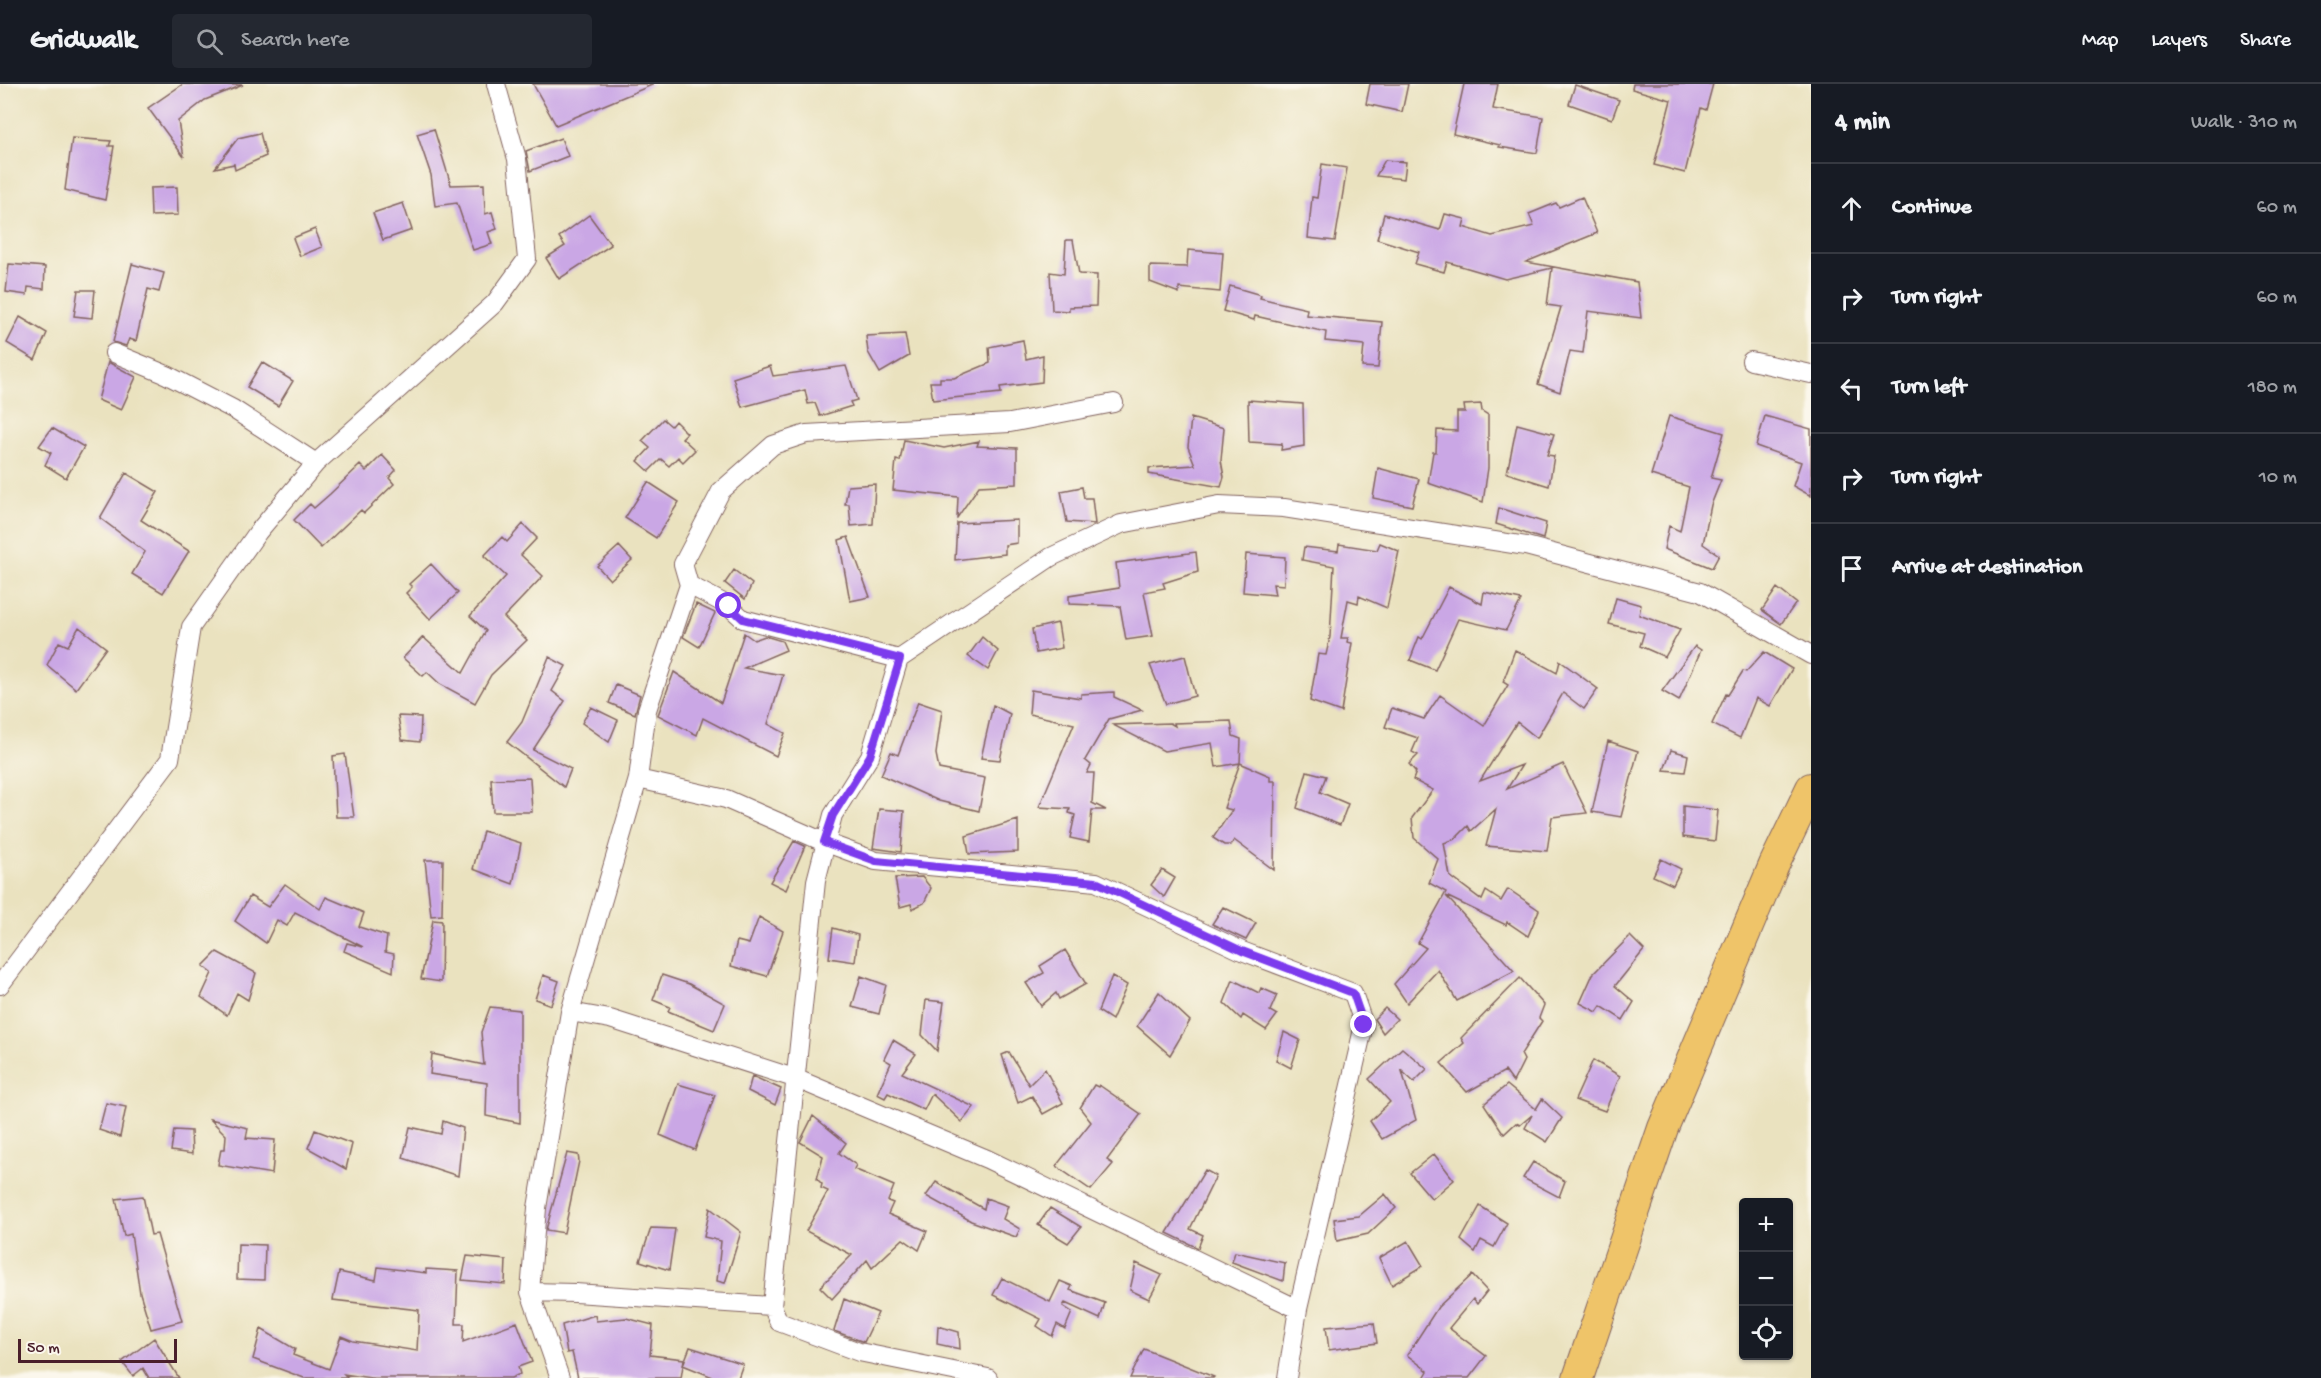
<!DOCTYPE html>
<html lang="en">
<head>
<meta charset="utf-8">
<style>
	body { margin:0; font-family:"Gochi Hand",sans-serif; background:#242831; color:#f1f3f6 }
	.controls { position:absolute; right:18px; bottom:18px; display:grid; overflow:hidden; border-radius:6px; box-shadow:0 2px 4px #0004 }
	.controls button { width:54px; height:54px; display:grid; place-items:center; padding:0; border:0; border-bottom:2px solid #363941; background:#171b24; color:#f1f3f6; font:30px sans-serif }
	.scale { position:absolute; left:18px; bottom:15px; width:159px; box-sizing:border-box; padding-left:6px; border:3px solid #4a1f2b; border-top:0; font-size:16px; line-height:21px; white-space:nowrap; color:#4a1f2b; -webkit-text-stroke:4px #fbf7ec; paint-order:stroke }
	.stop { position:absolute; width:18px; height:18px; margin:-14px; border:4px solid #7c3aed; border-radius:50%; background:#fff }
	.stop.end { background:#7c3aed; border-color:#fff; box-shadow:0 2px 6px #0008 }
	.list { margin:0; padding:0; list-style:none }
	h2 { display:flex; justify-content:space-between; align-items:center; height:78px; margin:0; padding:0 24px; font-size:26px }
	h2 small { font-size:20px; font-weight:400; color:#9ea1a6 }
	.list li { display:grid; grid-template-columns:39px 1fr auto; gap:18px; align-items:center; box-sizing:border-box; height:90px; padding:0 24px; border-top:2px solid #363941 }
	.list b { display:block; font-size:22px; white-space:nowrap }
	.list em { font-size:20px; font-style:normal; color:#9ea1a6 }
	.icon { flex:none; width:33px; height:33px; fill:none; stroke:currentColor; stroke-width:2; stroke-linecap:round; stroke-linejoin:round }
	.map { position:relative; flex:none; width:1811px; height:1294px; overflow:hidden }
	header { display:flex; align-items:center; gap:36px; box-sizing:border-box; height:84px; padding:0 30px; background:#171b24; border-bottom:2px solid #363941 }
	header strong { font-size:28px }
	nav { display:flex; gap:33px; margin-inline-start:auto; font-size:21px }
	.search { width:420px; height:54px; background:#242831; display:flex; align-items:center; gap:15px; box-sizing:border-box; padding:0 21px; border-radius:6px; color:#9ea1a6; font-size:22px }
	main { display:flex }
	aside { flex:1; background:#171b24 }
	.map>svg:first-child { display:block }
</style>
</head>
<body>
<header>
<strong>Gridwalk</strong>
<div class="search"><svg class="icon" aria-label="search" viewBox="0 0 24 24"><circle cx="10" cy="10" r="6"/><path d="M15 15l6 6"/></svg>Search here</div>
<nav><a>Map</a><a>Layers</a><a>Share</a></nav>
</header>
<main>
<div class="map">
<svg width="1811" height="1294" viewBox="0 0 1811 1294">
	<rect width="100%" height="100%" fill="#fbf7ec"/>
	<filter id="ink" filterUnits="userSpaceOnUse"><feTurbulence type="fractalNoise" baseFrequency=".0167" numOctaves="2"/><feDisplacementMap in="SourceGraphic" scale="12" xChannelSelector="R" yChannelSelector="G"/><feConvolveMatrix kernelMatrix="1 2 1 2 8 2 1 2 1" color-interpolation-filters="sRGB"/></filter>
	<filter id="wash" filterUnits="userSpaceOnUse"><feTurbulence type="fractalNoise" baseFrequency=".008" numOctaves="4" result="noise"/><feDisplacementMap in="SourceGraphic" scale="24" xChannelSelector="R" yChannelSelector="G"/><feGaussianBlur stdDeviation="1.35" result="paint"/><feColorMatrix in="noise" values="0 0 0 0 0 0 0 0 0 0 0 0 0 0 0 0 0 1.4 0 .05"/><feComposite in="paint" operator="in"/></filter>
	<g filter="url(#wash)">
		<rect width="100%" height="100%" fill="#eae2bf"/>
		<g id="blocks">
			<path fill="#caa7e5" d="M183,0L243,1L205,16L178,37L184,73L148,24Z
				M533,0H652V1L556,41Z
				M1370,0H1408L1402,28L1366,20Z
				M1464,0H1498L1493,25L1543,33L1537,69L1499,63L1500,61L1453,50Z
				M1633,0H1713L1706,26L1701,24L1685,89L1654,81L1671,16L1632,5Z
				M1575,1L1619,16L1612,35L1569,20Z
				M434,45L451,101L484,100L485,130L492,128L497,145L488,148L492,160L473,166L457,119L435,122L431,91L417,50Z
				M260,49L266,72L235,86L234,80L215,84L238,54Z
				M72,54L111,57L109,62H114L105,116L65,106Z
				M561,54L568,72L530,87L526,67Z
				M1385,76L1406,78L1404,95L1376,92Z
				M1322,80L1347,84L1335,157L1308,154L1312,113L1317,114Z
				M177,103L178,131L151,132L150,104Z
				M1582,113L1597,149L1526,178L1637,198L1641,234L1588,227L1583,269L1570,267L1560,308L1538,300L1561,223L1547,221L1552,184L1505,195L1447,178L1444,188L1415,180L1419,168L1377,155L1384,130L1440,146L1445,130L1465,135L1463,143L1492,152L1534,142L1529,130L1556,119L1559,123Z
				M403,119L412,146L383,156L373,129Z
				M589,131L611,161L559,195L546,174L565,162L559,153Z
				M315,145L322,163L300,172L293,154Z
				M1066,156H1073L1079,190L1097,191L1096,222L1069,223V227L1052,226L1050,188L1064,190Z
				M1188,166L1223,169L1220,208L1179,204V209L1150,198V182L1187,183Z
				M9,180L45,183L44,205L28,203L27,211L6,208Z
				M132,180L164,189L159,208L148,205L136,257L129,255L126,262L113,258Z
				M1230,202L1261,211L1260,214L1307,225L1306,231L1382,238L1378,284L1362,283L1364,261L1325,257L1326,248L1255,232L1254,236L1223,227Z
				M78,206H95L92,234L74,232Z
				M20,233L47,249L35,276L7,259Z
				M905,250L909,272L880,289L868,268L866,252Z
				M1023,256L1026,275L1043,271L1042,298L1000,303L1001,309L933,316L930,298H940V294H954L990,279L989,263Z
				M108,278L136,293L121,326L98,316Z
				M262,278L293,297L278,322L247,303Z
				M770,282L773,292L846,282L857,316L850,318L852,322L820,332L815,319L808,320L805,306L742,323L733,294Z
				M1248,316L1303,320L1304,362L1281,366L1282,360L1249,358Z
				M1481,320L1482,327L1488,331V384L1483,418L1428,399L1433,368H1436L1437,346L1457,347V328H1465L1464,321Z
				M1669,332L1724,349L1711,394L1721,396L1711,421L1703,460L1719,471L1712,484L1664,465L1669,442L1680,447L1689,403L1651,391Z
				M1765,332L1811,345V412L1793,402L1801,378L1756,362Z
				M1191,334L1224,344L1221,376L1224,393L1221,403L1149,390V384L1195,381L1188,363Z
				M663,335L671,342L675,337L687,349L682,354L695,366L683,378L678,373L669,382L661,375L649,387L638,377L650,364L642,357Z
				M1517,340L1554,350L1547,371L1554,372L1549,402L1507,389Z
				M52,344L84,363L66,394L45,381L51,369L39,362Z
				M904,356L944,364L979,357L977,362L1017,364V400L979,402L957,434L958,413L893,406L896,376L900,377Z
				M382,371L396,386L389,394L394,400L364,429L361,426L321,464L294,436L310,420L314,424L330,410L360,381L366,387Z
				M1378,384L1419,395L1412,422L1373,414Z
				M126,389L158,408L141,436L189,467L163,509L132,490L145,468L100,434Z
				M648,398L679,418L656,454L625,434Z
				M875,400L873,440L851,442L849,420H845L848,402Z
				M1082,403L1084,414H1092L1095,440L1067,438L1061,407Z
				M1499,424L1546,439L1543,455L1496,440Z
				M1017,436V459L1005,461V470L955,476L957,439Z
				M523,440L537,454L521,471L543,492L504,533L527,556L491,591L475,619L440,600L427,588L423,592L403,574L423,553L463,589L486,547L470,532L506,492L484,472L502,453L507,458Z
				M848,453L870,513L850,517L839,456Z
				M1380,459L1399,467L1387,524L1359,512L1358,519L1348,516L1341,554H1348L1347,558L1352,559L1341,628L1310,617L1318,570L1326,571L1330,553L1334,482L1302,476L1304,463L1338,467L1339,460L1377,466Z
				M619,462L632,476L610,496L597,482Z
				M1196,468L1198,488L1163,499L1165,504L1144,508L1153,552L1126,556L1120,522L1069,520V512L1119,504L1116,479Z
				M1246,470L1285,473L1284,501L1273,500L1275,511L1243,508Z
				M431,480L458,509L430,535L406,509L412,503L409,500Z
				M734,486L752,500L745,515L725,499Z
				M1449,503L1482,520L1484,508L1521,516L1506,546L1458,535L1435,586L1410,576L1419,553L1422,555Z
				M1777,504L1796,519L1781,540L1762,526Z
				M1616,514L1641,521L1639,531L1680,546L1665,573L1640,562L1644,549L1609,540Z
				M696,520L715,529L699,563L683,553Z
				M1058,539L1062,564L1036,569L1032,545Z
				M79,543L106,564L76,605L47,581L59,558L68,562Z
				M744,549L754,556L765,552L782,557L786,566L744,584L783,591L768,640L785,649L776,672L703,634L697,651L658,631L674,588L721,619Z
				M982,553L998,567L988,586L968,572Z
				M1695,562L1701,566L1679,617L1662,607Z
				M1515,566L1557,589L1560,577L1598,605L1584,625L1563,609L1537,654L1517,638L1480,697L1522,681L1507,705L1563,680L1587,729L1552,733L1547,767L1486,762L1496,725L1471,747L1468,742L1455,755L1444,759L1450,792L1482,816L1486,807L1501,817L1508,805L1539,826L1528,852L1507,838L1506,841L1446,812L1514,887L1457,917L1438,886L1407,919L1394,900L1426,864L1418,859L1446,808L1429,799L1438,775L1414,754L1412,734L1433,706L1413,696L1416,688L1409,680L1418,671L1412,668L1418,654L1385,643L1392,624L1424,635L1440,611L1484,642L1508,601L1503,598Z
				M1764,568L1792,585L1770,622L1756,614L1740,654L1712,640L1726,610L1728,611L1743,587L1746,588Z
				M1185,572L1195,612L1166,620L1150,581Z
				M549,573L566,582L552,607L565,617L533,666L571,685L564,703L507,658L522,638Z
				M616,601L640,611L635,630L609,619Z
				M1031,606L1081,614V610L1114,608V613L1142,626L1109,635L1085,676L1091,681L1087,689H1094L1092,719L1106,726H1092L1089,758L1070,754L1075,731L1069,729L1070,725L1039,723L1074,640L1029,630Z
				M918,618L942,626L936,670L939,685L985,694L979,727L939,717L881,691L891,668L898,671Z
				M993,621L1010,630L1000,676L981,674Z
				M591,623L618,636L609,658L582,639Z
				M398,632L421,633L420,658L402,656Z
				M1231,637L1233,652L1241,655L1240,679L1216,683L1212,659L1164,667L1113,641L1170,639L1175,642L1174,639Z
				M1608,657L1638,667L1621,733L1592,728Z
				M1671,666L1688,671L1685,688L1664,686Z
				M345,670L354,733H336L333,672Z
				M1240,679L1270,692V697H1275L1274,786L1234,756L1231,761H1224L1213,754L1232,726L1224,724Z
				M1307,687L1326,692L1320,708L1348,720L1340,741L1297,724Z
				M530,694L532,728H493L491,695Z
				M1683,722L1718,726L1715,757L1683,753Z
				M879,725L904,727L901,768L873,764Z
				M1018,736V768L969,770L966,752Z
				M483,747L521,759L513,800L473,785Z
				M794,757L805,762L786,806L770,798Z
				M1661,775L1681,785L1673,801L1653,792Z
				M425,776H443L442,831L431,832Z
				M1162,786L1175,794L1164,813L1151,801Z
				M922,793L931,804L924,819L912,825L911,820L900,823L895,794Z
				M285,800L320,825L326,813L364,829L359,843L387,852L385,868L394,870L393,888L344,867L347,859L363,863L295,828L287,842L277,836L266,859L235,837L250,812L268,823Z
				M1223,823L1256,839L1246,856L1212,840Z
				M759,833L783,847L767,892L731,882L737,857L749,860Z
				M433,836L442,837L441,898L421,895Z
				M833,844L858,851L855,878L829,874Z
				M1630,852L1644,866L1615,902L1634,918L1623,936L1601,922L1597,928L1580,919L1593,890Z
				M1065,866L1086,900L1059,915L1056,909L1041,922L1026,899L1044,889L1040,882Z
				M217,868L256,889L248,916L237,909L227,931L201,913L212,889L203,882Z
				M543,891L559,897L551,921L535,915Z
				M662,891L689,900L725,920L714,946L668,927L670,923L653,916Z
				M861,892L886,901L879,930L852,923Z
				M1112,892L1127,901L1112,936L1098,927Z
				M1520,894L1544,921L1539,934L1542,937L1521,970L1524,976L1513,998L1505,987L1467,1008L1441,979L1464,959L1461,954Z
				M1233,896L1259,909L1261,904L1277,911L1270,927L1277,931L1266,946L1243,931L1241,935L1224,919Z
				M1159,908L1190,937L1170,971L1137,942Z
				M926,916L944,918L937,967L922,951Z
				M490,923L520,926V1039L486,1032L487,999L430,990L432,970L484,981L481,948Z
				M1385,924L1397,935L1383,949L1374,935Z
				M1284,948L1300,956L1291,984L1276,976Z
				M893,956L916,970L902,989L974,1023L962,1038L932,1010L924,1026L888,1009L885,1014L877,1010L891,979L884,975Z
				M1402,964L1427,985L1414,998L1402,987L1416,1036L1382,1055L1370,1037L1390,1018L1369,995Z
				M1009,968L1029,1001L1045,985L1063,1019L1043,1030L1032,1012L1018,1019L1002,971Z
				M1593,976L1620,992L1605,1027L1575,1016Z
				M752,992L781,1005L775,1021L748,1007Z
				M678,1000L715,1011L695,1066L660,1051Z
				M1094,1001L1098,1003L1099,1001L1141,1030L1107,1076L1113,1080L1091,1106L1056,1082L1091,1038L1080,1024Z
				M1507,1001L1536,1025L1542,1015L1562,1034L1547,1058L1525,1044L1532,1031L1520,1041L1516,1039L1504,1050L1484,1020Z
				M106,1019L126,1023L120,1053L99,1046Z
				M813,1032L846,1059L839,1069L856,1081L854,1085L894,1102L888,1117L893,1119L888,1130L927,1147L919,1166L903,1155L872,1184L867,1176L832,1215L820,1203L852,1171L806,1147L828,1107L821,1104L822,1100L817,1095L823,1072L800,1058Z
				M210,1035L248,1044L246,1054L275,1056L272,1090L218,1081L221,1065H225L226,1051Z
				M443,1037L463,1044L458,1092L403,1074L410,1043L441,1050Z
				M174,1046L191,1047L192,1070L171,1067Z
				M315,1046L352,1060L346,1085L308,1064Z
				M567,1069L578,1071L579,1077L564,1149L546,1146Z
				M1434,1070L1454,1096L1432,1115L1410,1089Z
				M1533,1078L1565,1097L1559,1113L1523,1094Z
				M1205,1086L1216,1092L1190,1145L1203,1151L1198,1164L1167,1149Z
				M936,1098L984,1125L986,1114L1008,1122L1003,1135L1020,1145L1016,1153L971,1137L926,1112Z
				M1385,1110L1396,1124L1368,1150L1337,1157L1334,1135L1359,1132Z
				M143,1112L151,1151L157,1150L182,1237L151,1245L140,1209L131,1150L124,1152L116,1115Z
				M1480,1122L1507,1139L1494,1163L1481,1156L1475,1168L1461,1156Z
				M710,1124L741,1148L725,1199L717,1197L721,1157L704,1153Z
				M1050,1124L1081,1143L1068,1159L1038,1141Z
				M651,1144L675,1145L669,1186L640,1177Z
				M1408,1157L1423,1182L1392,1201L1379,1174Z
				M238,1160L265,1161L264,1196L237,1195Z
				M1235,1168L1285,1179L1283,1197L1232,1178Z
				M467,1172L506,1176L505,1200L462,1196Z
				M1136,1179L1162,1191L1149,1215L1130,1206Z
				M378,1183L426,1189V1185L458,1187L456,1240H464L463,1258L517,1238L532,1278L518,1283L520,1290L511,1294H371L344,1290L348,1294H304L253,1275L261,1245L295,1265L293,1271L329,1285L341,1252L353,1257L417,1267L419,1226L333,1216L339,1188L376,1196Z
				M1472,1191L1487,1207L1477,1220L1473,1215L1449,1244L1486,1272L1469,1294H1424L1428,1287L1407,1271L1438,1223Z
				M1002,1194L1050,1218L1060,1197L1072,1202L1070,1206L1105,1219L1100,1235L1065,1219L1063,1222L1072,1228L1065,1245L1057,1240L1052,1252L1037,1242L1041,1235L993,1211Z
				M844,1215L878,1229L864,1258L834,1247Z
				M595,1231L596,1237L626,1234L653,1241L650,1271L684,1275L681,1294H578L572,1268L567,1269L562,1241Z
				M1374,1239L1377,1259L1329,1266L1326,1243Z
				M938,1242L959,1248L960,1265L937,1260Z
				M154,1254L179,1294H149L143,1284L133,1292L122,1278Z
				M690,1263L743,1280L738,1294H715L683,1281Z
				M1144,1265L1214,1293L1213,1294H1130Z"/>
		</g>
	</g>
	<g filter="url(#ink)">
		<use href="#blocks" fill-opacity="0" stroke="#82635f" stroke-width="1.5"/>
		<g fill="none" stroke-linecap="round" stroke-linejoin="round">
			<g stroke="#82635f" stroke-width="20">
				<path id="minor" d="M114,269L167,291L233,325L316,379
					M1751,277L1811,290
					M689,501L729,522L743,535L899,575
					M638,695L726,715L824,758L876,777L1096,798L1242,867L1353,909L1364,941L1298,1225L1287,1294
					M0,901L170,675L191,543L258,448L316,379L495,219L527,175L517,75L496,0
					M570,928L610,935L797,995L987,1075L1298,1225
					M530,1208L575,1209L772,1222
					M560,1294L530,1208L537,1124L570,928L638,695L647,626L689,501L683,480L721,407L773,361L806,350L1010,339L1114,319
					M988,1294L859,1268L779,1238L772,1222L816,797L833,731L870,672L899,575L1051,473L1121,440L1219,421L1284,424L1526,462L1700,508L1811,571"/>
			</g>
			<g stroke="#82635f" stroke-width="32">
				<path id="trunk" d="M1578,1294L1663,1044L1774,781L1811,704"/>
			</g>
			<use href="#minor" stroke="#fff" stroke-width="18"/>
			<use href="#trunk" stroke="#efc469" stroke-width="30"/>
		</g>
	</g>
	<g fill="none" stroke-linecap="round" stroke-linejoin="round" filter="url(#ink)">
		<path stroke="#7c3aed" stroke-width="8" d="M729,522L743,535L900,575L870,672L833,731L824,758L876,777L1096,798L1242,867L1353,909L1364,941"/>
	</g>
</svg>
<div class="controls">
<button>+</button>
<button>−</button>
<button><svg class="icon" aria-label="locate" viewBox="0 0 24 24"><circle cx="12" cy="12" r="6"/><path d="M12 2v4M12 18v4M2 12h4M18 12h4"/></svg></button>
</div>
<div class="scale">50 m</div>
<div class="stop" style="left:729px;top:522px"></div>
<div class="stop end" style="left:1364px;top:941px"></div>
</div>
<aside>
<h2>4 min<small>Walk · 310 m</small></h2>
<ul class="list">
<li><svg class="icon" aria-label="ahead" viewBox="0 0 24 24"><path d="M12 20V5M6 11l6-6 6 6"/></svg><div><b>Continue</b></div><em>60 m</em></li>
<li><svg class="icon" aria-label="right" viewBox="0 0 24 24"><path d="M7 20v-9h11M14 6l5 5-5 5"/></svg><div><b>Turn right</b></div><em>60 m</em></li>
<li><svg class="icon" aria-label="left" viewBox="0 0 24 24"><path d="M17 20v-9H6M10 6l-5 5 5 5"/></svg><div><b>Turn left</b></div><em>180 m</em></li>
<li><svg class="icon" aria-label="right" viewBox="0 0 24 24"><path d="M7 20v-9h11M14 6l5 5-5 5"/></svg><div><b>Turn right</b></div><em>10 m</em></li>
<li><svg class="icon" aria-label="arrive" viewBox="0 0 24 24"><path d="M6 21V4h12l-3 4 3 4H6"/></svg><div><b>Arrive at destination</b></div></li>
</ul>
</aside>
</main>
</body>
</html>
